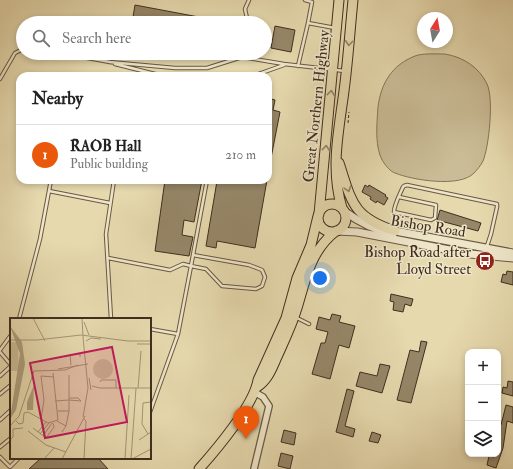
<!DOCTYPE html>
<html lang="en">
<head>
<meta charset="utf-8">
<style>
	body { margin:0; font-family:"IM FELL Double Pica",serif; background:#f2f2f2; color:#222 }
	.controls { position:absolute; right:12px; bottom:12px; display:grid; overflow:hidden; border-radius:8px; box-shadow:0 2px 6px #0003 }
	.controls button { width:36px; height:36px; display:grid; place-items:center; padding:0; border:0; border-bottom:1px solid #e0e0e0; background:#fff; color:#222; font:20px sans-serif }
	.compass { position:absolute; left:417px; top:12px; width:36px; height:36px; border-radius:50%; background:#fff; box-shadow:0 2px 6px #0003; rotate:11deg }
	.you { position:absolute; left:320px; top:278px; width:14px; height:14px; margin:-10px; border:3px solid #fff; border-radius:50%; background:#1a73e8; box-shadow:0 0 0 6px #1a73e833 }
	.badge { display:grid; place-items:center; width:26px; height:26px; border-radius:50%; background:#ea580c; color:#fff; font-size:13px; font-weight:700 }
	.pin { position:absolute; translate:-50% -33px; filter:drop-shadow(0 1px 2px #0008) }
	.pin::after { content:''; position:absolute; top:21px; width:14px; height:12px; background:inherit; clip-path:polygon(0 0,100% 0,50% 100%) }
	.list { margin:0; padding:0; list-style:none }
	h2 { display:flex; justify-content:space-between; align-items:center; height:52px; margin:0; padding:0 16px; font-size:17px }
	h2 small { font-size:13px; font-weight:400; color:#767676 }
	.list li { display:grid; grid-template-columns:26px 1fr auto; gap:12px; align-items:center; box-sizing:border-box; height:60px; padding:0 16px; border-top:1px solid #e0e0e0 }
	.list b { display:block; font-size:15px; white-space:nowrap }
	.list p { margin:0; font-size:13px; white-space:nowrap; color:#767676 }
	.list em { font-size:13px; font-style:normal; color:#767676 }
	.icon { flex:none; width:22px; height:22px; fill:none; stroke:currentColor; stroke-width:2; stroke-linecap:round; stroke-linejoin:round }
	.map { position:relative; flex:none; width:513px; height:469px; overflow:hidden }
	.search { position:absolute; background:#fff; box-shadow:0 2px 6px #0003; left:16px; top:16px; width:256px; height:44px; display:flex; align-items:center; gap:10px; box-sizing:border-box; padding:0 14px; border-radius:22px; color:#767676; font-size:15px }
	.panel { position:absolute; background:#fff; box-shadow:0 2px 6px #0003; left:16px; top:72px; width:256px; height:112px; border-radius:12px }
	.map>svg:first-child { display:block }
</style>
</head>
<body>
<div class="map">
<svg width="513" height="469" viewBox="0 0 513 469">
	<rect width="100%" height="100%" fill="#e6d9ae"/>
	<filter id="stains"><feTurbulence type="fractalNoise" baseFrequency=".005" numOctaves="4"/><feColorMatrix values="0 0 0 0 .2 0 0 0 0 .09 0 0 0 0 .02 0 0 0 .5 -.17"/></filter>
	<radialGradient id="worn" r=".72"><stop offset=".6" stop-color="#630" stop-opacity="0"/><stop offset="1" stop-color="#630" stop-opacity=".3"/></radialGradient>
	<path fill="#cabc96" stroke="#84755a" d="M445,54C463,57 479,67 487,84C494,98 489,147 483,161C481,165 477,170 474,173C460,188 412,180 395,173C391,172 386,166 384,163C374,149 377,123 378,107C381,83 392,65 415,56C423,53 436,54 445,54Z"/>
	<path fill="#968769" stroke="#3f2e1f" d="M135,5L220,21V23H132Z
		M275,26L295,30L291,52L271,48Z
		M268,98L275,100L273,110L280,112L270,163L268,162Z
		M165,180H202L194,222L184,220L182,235L193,237L189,256L155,251Z
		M220,180H267L255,248L217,241L216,248L206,246L217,181L220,182Z
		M365,185L368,187L369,185L386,195L385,196L388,198L384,205L377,201L376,203L370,199L371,197L362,192Z
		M440,210L481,223L478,231L437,220Z
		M507,271L513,272V285L501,282L503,274L506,275Z
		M391,294L413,299L411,306L405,304L403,312L393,310L394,302L390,301Z
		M332,314L341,316L339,322L355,326L349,348L339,345L330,379L312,374L321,343H325L328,332L316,329L319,317L330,320Z
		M421,341L427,342L411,403L397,400L410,350L419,352Z
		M380,364L390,366L382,393L356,386L360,372L377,376Z
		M508,381L513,382V396L502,393L503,387L507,388Z
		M347,389L354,391L345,426L355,429L353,437L336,432Z
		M506,405L513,407V423L507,421L503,448L496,468L487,465L489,456L494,457L495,454H498V424L501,425Z
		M284,430L296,433L294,445L281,442Z
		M372,432L381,435L378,443L369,441Z
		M281,453L293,456L290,469L278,466Z
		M41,458H98L108,469H29Z"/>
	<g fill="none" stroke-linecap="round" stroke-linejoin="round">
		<g stroke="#695943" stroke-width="4.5">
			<path id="service" d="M305,0L312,2L308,23
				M248,23L245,9L249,0
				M60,53L110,62
				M109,62L175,68H207L242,57L284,64L345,71
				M115,64L163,76
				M298,66L308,23L335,28
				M253,76L284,65
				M0,79L15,53L23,49
				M49,191L110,203
				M399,197L436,205L435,218L431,220L394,212C394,205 400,194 403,187L404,186L407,185L497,204V207L491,234L484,255
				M193,255L249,265L262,270L265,277L262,286L256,289L222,286L206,269L191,266L193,255L207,180
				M108,258L170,270L183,264L191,266L178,334L150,329
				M295,317L309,324
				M19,319L40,239L51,180
				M111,319L106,234L114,180
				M0,350L11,335
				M0,352L11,365
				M0,376L11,366
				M0,394L11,385
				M150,412L178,334
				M0,420L11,410
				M0,447L11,438
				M0,457L10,467L19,458"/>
		</g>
		<g stroke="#695943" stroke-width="8">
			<path id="minor" d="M254,469L269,406L263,397L254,392"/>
		</g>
		<g stroke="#695943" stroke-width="9">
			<path id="tertiary" d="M344,211C359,222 374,230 393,234L395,231L513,253
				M337,231L357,232L470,254L513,258"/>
		</g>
		<g stroke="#3f2e1f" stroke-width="11">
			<path id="primary" d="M339,163C352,202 352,217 395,231
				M318 218a14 14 0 1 1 28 0a14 14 0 1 1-28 0Z
				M342,208C330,169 339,130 344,91C348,61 350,30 353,0
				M319,214L339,0
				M257,387C268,380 272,368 277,357C284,341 292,325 297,308C306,279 310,251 336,231
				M199,469C216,450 254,405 258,380L286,318L297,278L311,245L318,216"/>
		</g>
		<path stroke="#3f2e1f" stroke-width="1" stroke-dasharray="3 2" stroke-linecap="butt" d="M348,123L349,112
			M399,224L416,228"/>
		<use href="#service" stroke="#efe6ca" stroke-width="2.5"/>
		<use href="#minor" stroke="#efe6ca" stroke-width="5.5"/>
		<use href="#tertiary" stroke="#efe6ca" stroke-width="7"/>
		<use href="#primary" stroke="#e6d9ae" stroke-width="9"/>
	</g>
	<defs><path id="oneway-chevron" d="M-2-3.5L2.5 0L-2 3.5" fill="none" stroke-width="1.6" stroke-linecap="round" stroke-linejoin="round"/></defs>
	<g stroke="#928466">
		<use href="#oneway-chevron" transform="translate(349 43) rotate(95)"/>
		<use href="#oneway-chevron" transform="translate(331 93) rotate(-84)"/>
		<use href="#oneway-chevron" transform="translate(326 148) rotate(-84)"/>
		<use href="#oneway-chevron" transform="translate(348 189) rotate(72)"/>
	</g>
	<defs>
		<g id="bus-disc" transform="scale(1)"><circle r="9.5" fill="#8f2418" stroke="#efe6ca"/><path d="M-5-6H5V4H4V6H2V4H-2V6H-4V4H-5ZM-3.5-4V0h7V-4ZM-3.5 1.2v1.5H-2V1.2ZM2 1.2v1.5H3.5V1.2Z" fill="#fff"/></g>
	</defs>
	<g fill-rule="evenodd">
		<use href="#bus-disc" x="485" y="261"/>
	</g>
	<g text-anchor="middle" stroke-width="3" stroke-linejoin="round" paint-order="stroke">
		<g font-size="15" fill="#3f2e1f" stroke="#efe6ca">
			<text transform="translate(316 106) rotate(-84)" y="5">Great Northern Highway</text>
			<text transform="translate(428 226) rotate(9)" y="5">Bishop Road</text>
		</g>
		<g font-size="15" fill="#3f2e1f" stroke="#efe6ca" text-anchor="end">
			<text x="471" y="257">Bishop Road after<tspan x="471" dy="17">Lloyd Street</tspan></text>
		</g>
	</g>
	<g transform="translate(10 318)">
		<rect width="141" height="141" fill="#e6d9ae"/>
		<path d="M0,24H6L8,30L9,53H0ZM83 51a10 10 0 1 1 20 0a10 10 0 1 1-20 0Z" fill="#cabc96"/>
		<path d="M0,8L12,24L15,46L6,92L0,101L10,36ZM24,67L23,92H17V84Z" fill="#ad9f7d"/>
		<path fill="none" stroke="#a39575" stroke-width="1" d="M23,0L35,23M72,0L73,19M74,4L79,17M73,19L78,70L73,99M0,22H27L71,17L118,23H141M76,23L81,20L91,21M127,26H141M61,47L60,37L70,36V39M48,51L78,46M59,57V82L71,83L68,80H59M79,60L81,72M90,64L91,62H106V70M82,68L90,70H141M128,70L131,33M45,83L59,82V93H48M73,100L76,103L74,141M31,101L34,82L31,58L44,59M6,103L9,106L13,105L14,95L18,94L38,105L48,102L43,55M47,103L56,108L52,114M0,108L9,98L24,53L55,52L68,47M56,108L59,93M23,110L36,120L44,109L43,105M18,113L36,127L56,134M28,114L36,104M30,116L39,105M138,116L132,106L133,85L141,84M33,118L42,105M0,122L3,119V111L13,110M129,122L141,114M34,141L44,130M52,141L75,98M115,141L119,77M121,141L126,70M122,141L141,131"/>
		<path fill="#c2185b" fill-opacity="0.15" stroke="#c2185b" stroke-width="2" d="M102,29L117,104L35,120L20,45Z"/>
		<rect width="141" height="141" fill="none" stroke="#3f2e1f" stroke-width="2"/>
	</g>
	<rect width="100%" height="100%" filter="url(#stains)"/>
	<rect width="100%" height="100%" fill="url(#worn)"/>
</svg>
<div class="controls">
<button>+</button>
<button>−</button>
<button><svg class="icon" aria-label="layers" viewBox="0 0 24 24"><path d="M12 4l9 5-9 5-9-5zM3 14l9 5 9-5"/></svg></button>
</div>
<svg class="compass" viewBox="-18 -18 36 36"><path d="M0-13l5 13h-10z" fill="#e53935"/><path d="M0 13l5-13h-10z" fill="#767676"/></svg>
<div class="you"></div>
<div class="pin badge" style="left:246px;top:439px">1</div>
<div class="search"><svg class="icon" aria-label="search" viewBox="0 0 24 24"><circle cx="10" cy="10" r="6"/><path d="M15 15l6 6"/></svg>Search here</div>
<section class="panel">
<h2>Nearby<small></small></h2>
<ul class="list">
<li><span class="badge">1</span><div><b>RAOB Hall</b><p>Public building</p></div><em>210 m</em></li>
</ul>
</section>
</div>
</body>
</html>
